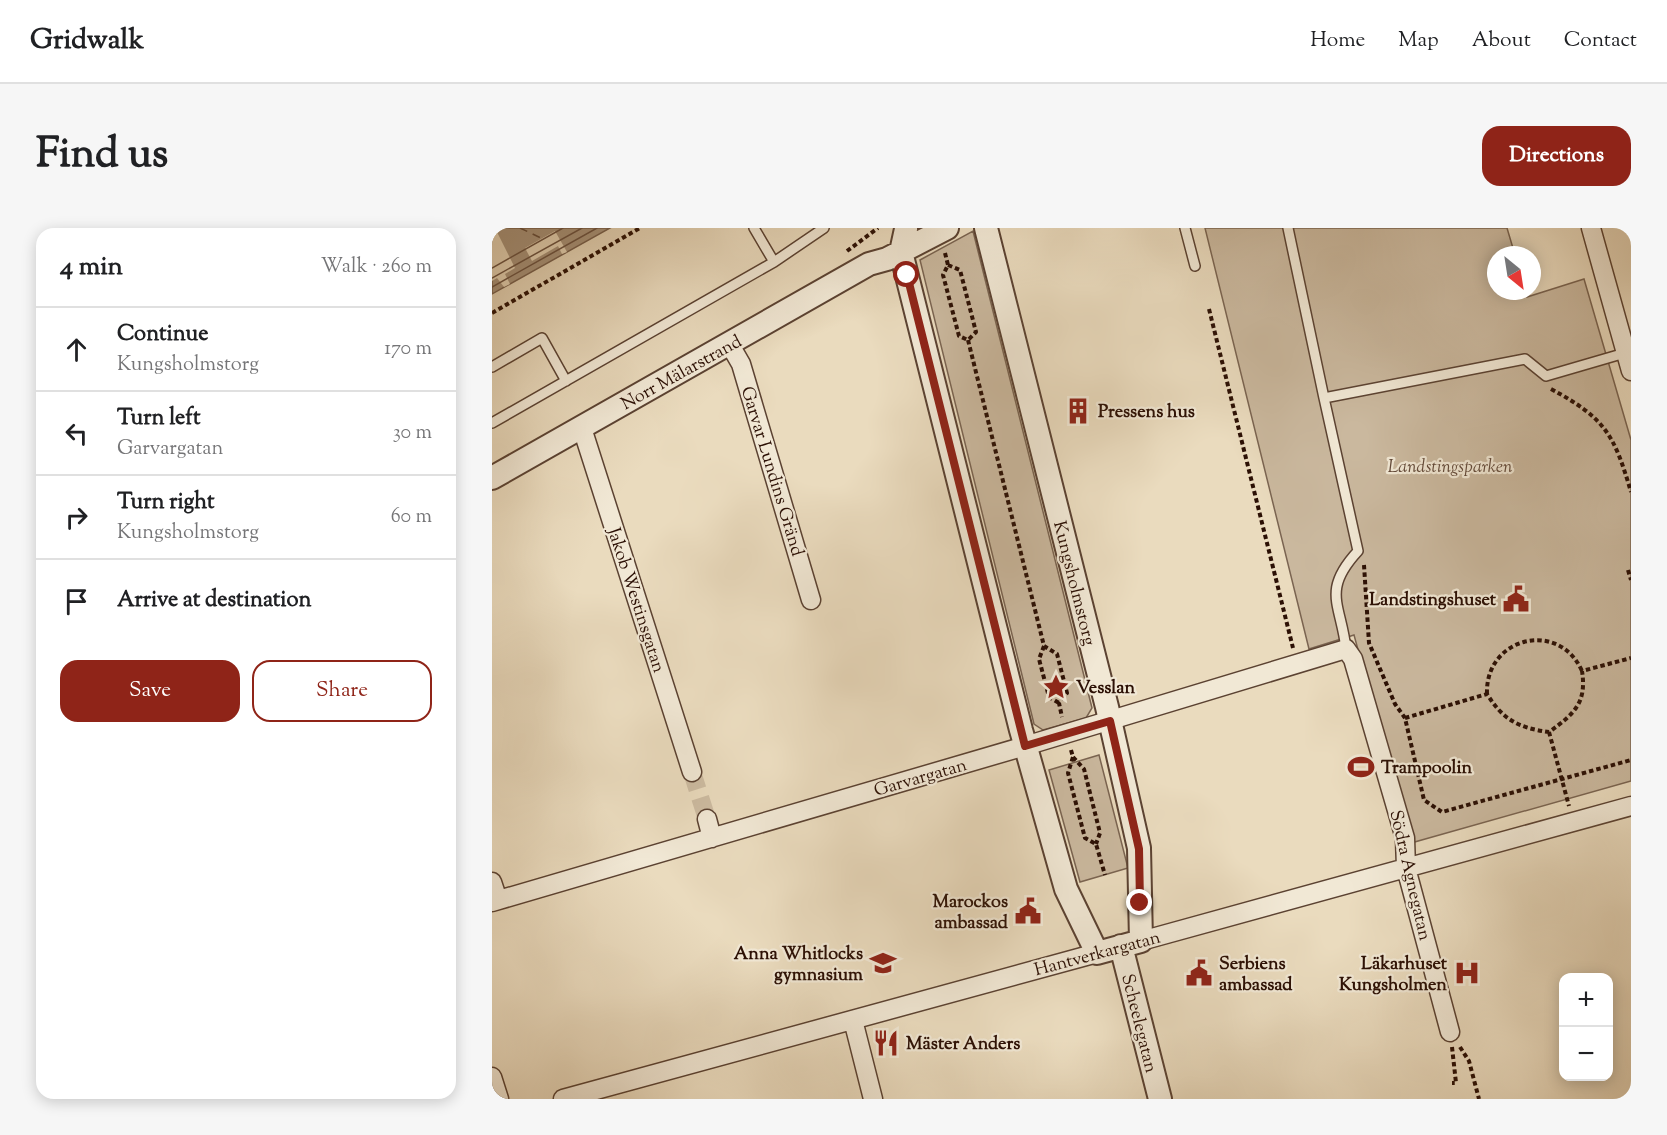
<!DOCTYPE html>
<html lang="en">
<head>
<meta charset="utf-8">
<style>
	body { margin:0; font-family:"Sorts Mill Goudy",serif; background:#f6f6f6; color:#202124 }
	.controls { position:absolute; right:18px; bottom:18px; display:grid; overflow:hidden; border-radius:12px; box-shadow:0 3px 15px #0003 }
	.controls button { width:54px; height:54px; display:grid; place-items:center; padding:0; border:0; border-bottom:2px solid #e0e0e0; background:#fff; color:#202124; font:30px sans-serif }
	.compass { position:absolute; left:995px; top:18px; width:54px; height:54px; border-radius:50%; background:#fff; box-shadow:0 3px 15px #0003; rotate:150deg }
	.stop { position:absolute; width:18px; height:18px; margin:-14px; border:4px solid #8f2418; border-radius:50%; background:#fff }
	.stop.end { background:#8f2418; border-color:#fff; box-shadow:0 2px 6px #0008 }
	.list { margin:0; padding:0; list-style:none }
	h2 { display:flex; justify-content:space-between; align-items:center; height:78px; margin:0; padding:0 24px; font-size:26px }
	h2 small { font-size:20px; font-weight:400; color:#757577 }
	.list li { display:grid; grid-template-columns:39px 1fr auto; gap:18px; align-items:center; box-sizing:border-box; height:84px; padding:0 24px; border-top:2px solid #e0e0e0 }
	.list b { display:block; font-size:22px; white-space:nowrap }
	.list p { margin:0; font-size:20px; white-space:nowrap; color:#757577 }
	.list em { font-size:20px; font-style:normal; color:#757577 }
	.actions { display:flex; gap:12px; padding:18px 24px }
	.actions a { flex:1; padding:14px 0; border:2px solid #8f2418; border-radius:18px; text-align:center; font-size:21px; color:#8f2418 }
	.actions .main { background:#8f2418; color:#fff }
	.icon { flex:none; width:33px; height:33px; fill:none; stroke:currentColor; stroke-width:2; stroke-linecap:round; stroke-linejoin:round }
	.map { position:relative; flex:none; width:1139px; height:871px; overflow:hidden; border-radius:18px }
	header { display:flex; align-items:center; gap:36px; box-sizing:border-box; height:84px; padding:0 30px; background:#fff; border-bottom:2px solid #e0e0e0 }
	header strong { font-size:28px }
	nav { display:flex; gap:33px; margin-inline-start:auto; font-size:21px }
	.intro { display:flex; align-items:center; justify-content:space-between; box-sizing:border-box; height:144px; padding:0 36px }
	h1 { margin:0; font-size:42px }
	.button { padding:15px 27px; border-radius:18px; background:#8f2418; color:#fff; font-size:21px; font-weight:700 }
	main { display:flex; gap:36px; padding:0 36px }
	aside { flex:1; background:#fff; border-radius:18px; box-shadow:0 3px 15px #0003 }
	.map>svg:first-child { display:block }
</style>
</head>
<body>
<header>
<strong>Gridwalk</strong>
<nav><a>Home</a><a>Map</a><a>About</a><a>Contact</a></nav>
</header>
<div class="intro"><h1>Find us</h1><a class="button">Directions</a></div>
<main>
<aside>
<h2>4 min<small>Walk · 260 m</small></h2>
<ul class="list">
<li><svg class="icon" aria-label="ahead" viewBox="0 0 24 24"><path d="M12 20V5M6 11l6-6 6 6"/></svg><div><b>Continue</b><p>Kungsholmstorg</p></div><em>170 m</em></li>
<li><svg class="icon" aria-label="left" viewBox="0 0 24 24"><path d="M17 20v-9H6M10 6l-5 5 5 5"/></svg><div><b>Turn left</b><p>Garvargatan</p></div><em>30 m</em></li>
<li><svg class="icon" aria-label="right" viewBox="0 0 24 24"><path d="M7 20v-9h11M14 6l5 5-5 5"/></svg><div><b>Turn right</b><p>Kungsholmstorg</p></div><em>60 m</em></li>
<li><svg class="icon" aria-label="arrive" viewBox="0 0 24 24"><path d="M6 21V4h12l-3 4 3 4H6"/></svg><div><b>Arrive at destination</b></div></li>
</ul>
<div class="actions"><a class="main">Save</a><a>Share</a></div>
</aside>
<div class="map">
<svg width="1139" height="871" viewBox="0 0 1139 871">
	<rect width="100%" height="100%" fill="#eadbbe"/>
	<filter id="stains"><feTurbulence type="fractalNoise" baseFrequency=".00333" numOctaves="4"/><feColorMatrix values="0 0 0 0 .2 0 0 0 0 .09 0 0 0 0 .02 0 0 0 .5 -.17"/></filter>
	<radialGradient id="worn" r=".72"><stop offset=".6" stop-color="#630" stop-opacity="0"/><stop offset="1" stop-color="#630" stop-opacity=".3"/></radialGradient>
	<path fill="#cab89e" stroke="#7a6451" stroke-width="1.5" d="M713,0H1015L1023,27H1004V63H1033L1035,69L1092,51L1139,212V553L919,615L862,407L817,421Z
		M481,3L600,480L594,490L551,502L542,496L428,32Z
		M607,527L636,640L588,654L557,542Z"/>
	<path fill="#a9967f" stroke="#77604e" stroke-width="1.5" d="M0,0H118L0,66Z"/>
	<path fill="#eadbbe" d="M0,0H3L23,40L13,46L18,56L12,59L5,50L0,53Z
		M63,3L75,24L70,26L66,18L40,33L33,20Z"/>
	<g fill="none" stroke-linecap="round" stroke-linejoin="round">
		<path stroke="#6a5242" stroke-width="1.5" d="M0,40L71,0
			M0,50L90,0
			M0,59L105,0"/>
		<path stroke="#644c3b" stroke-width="1.5" stroke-dasharray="8 6" stroke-linecap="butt" d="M28,0L49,10"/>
		<path stroke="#cdbca2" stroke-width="18" stroke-dasharray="18 9" stroke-linecap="butt" d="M200,544L215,591"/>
		<g stroke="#5b4232" stroke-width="12">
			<path id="service" d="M262,0L282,34
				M693,0L703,38
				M796,0L832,170
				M0,139L50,110L74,153
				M0,195L282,34L332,0
				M854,421C849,376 829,363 866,323L832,170L1033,131L1054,148L1133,125"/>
		</g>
		<g stroke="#5b4232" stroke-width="21">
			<path id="minor" d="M1099,0L1139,143
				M238,117L249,136L319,372
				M90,200L200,544
				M215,591L220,610
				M0,654L6,672
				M0,674L533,518L854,421L861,431L913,610L914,640L958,804
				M649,713L1139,578
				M361,792L381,871
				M0,849L7,871
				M71,871L605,725"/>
		</g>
		<g stroke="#5b4232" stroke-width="26">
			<path id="tertiary" d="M414,1L409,24L529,502L574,661L605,725L649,713L647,620L615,479L494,0
				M0,250L377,36L395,31L455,0
				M629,718L668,871"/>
		</g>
		<path stroke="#2b0f04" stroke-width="4" stroke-dasharray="4.5 3" stroke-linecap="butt" d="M355,23L386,0
			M453,25L456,37L451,47L467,108L476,112
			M456,37L468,42L484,104L476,112
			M717,81L801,420
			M0,85L148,0
			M476,112L552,418L565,426L575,465L567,475L570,489
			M1059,161C1113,190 1122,206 1139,264
			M872,337L877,415L903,476L913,490L932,572L950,584L1139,532
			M1136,342L1139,352
			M552,418L547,431L557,469L567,475
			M995,466C993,409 1067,391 1090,443
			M913,490L995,466C1011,492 1027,500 1057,504C1082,486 1095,475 1090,443L1139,430
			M1057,504L1077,578
			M579,522L581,529L576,545L593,610L604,616L613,647
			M581,529L592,541L608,605L604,616
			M960,819L964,855H960
			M968,819L977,833L987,871"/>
		<use href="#service" stroke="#f1e8d5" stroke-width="9"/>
		<use href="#minor" stroke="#f1e8d5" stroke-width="18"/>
		<use href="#tertiary" stroke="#f1e8d5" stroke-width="22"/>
	</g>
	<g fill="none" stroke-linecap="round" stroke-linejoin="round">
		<path stroke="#8f2418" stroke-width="8" d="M415,47L533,518L618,493L647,621L648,675"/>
	</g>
	<defs>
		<g id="building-bare" transform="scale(2.07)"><path d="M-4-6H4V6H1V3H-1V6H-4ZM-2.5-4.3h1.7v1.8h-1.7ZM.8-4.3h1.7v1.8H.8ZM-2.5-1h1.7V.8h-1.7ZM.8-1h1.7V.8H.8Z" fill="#8f2418" stroke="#f1e8d5" stroke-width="2.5" paint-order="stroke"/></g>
		<g id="civic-bare" transform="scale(2.07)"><path d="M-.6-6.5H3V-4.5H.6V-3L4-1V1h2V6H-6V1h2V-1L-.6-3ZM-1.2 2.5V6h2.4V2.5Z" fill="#8f2418" stroke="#f1e8d5" stroke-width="2.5" paint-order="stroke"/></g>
		<g id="sight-bare" transform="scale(2.07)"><path d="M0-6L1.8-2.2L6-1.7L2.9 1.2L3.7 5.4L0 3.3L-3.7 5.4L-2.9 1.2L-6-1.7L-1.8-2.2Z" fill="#8f2418" stroke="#f1e8d5" stroke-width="2.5" paint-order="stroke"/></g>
		<g id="stadium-bare" transform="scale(2.07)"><path d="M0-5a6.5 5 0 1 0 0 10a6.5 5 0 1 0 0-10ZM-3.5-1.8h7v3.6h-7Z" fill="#8f2418" stroke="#f1e8d5" stroke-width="2.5" paint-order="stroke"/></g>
		<g id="school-bare" transform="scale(2.07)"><path d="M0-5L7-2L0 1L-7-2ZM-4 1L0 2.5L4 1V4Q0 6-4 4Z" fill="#8f2418" stroke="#f1e8d5" stroke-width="2.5" paint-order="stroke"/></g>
		<g id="hospital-bare" transform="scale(2.07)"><path d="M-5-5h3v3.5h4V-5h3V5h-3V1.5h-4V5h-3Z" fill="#8f2418" stroke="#f1e8d5" stroke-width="2.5" paint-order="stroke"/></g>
		<g id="restaurant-bare" transform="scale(2.07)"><path d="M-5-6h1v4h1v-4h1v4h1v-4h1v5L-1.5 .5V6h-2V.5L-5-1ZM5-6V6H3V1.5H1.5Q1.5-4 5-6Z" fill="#8f2418" stroke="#f1e8d5" stroke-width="2.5" paint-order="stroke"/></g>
	</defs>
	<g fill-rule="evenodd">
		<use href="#building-bare" x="586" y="183"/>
		<use href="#civic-bare" x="1024" y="371"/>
		<use href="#sight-bare" x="564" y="459"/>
		<use href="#stadium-bare" x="869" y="539"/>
		<use href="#civic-bare" x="536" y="683"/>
		<use href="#school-bare" x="391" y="735"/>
		<use href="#civic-bare" x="707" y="745"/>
		<use href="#hospital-bare" x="975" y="745"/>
		<use href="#restaurant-bare" x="394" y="815"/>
	</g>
	<g text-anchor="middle" stroke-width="4.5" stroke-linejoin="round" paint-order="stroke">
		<g font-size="18" fill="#2b0f04" stroke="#f1e8d5">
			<text transform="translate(189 144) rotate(-29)" y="6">Norr Mälarstrand</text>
			<text transform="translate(281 243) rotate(73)" y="6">Garvar Lundins Gränd</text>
			<text transform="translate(583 355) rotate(76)" y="6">Kungsholmstorg</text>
			<text transform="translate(145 372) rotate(72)" y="6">Jakob Westinsgatan</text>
			<text transform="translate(428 549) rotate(-16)" y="6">Garvargatan</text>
			<text transform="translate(919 647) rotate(77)" y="6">Södra Agnegatan</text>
			<text transform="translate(605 725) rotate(-15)" y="6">Hantverkargatan</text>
			<text transform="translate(648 795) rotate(76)" y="6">Scheelegatan</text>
		</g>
		<g font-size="18" font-weight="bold" fill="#2b0f04" stroke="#f1e8d5" text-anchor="start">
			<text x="606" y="189">Pressens hus</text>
			<text x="1004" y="377" text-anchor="end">Landstingshuset</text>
			<text x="584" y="465">Vesslan</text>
			<text x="889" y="545">Trampoolin</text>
			<text x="516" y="679" text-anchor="end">Marockos<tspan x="516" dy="21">ambassad</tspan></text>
			<text x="371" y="731" text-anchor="end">Anna Whitlocks<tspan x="371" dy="21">gymnasium</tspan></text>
			<text x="727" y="741">Serbiens<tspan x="727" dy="21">ambassad</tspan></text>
			<text x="955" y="741" text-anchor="end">Läkarhuset<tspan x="955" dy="21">Kungsholmen</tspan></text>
			<text x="414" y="821">Mäster Anders</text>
		</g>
		<g font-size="18" font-style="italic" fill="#634a3a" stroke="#f1e8d5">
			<text x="958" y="244">Landstingsparken</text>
		</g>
	</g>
	<rect width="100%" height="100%" filter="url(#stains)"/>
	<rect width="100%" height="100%" fill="url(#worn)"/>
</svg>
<div class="controls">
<button>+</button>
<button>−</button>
</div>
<svg class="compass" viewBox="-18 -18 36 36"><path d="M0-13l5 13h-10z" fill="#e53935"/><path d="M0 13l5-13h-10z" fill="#757577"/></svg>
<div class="stop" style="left:415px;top:47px"></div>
<div class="stop end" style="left:648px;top:675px"></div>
</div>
</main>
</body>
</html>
